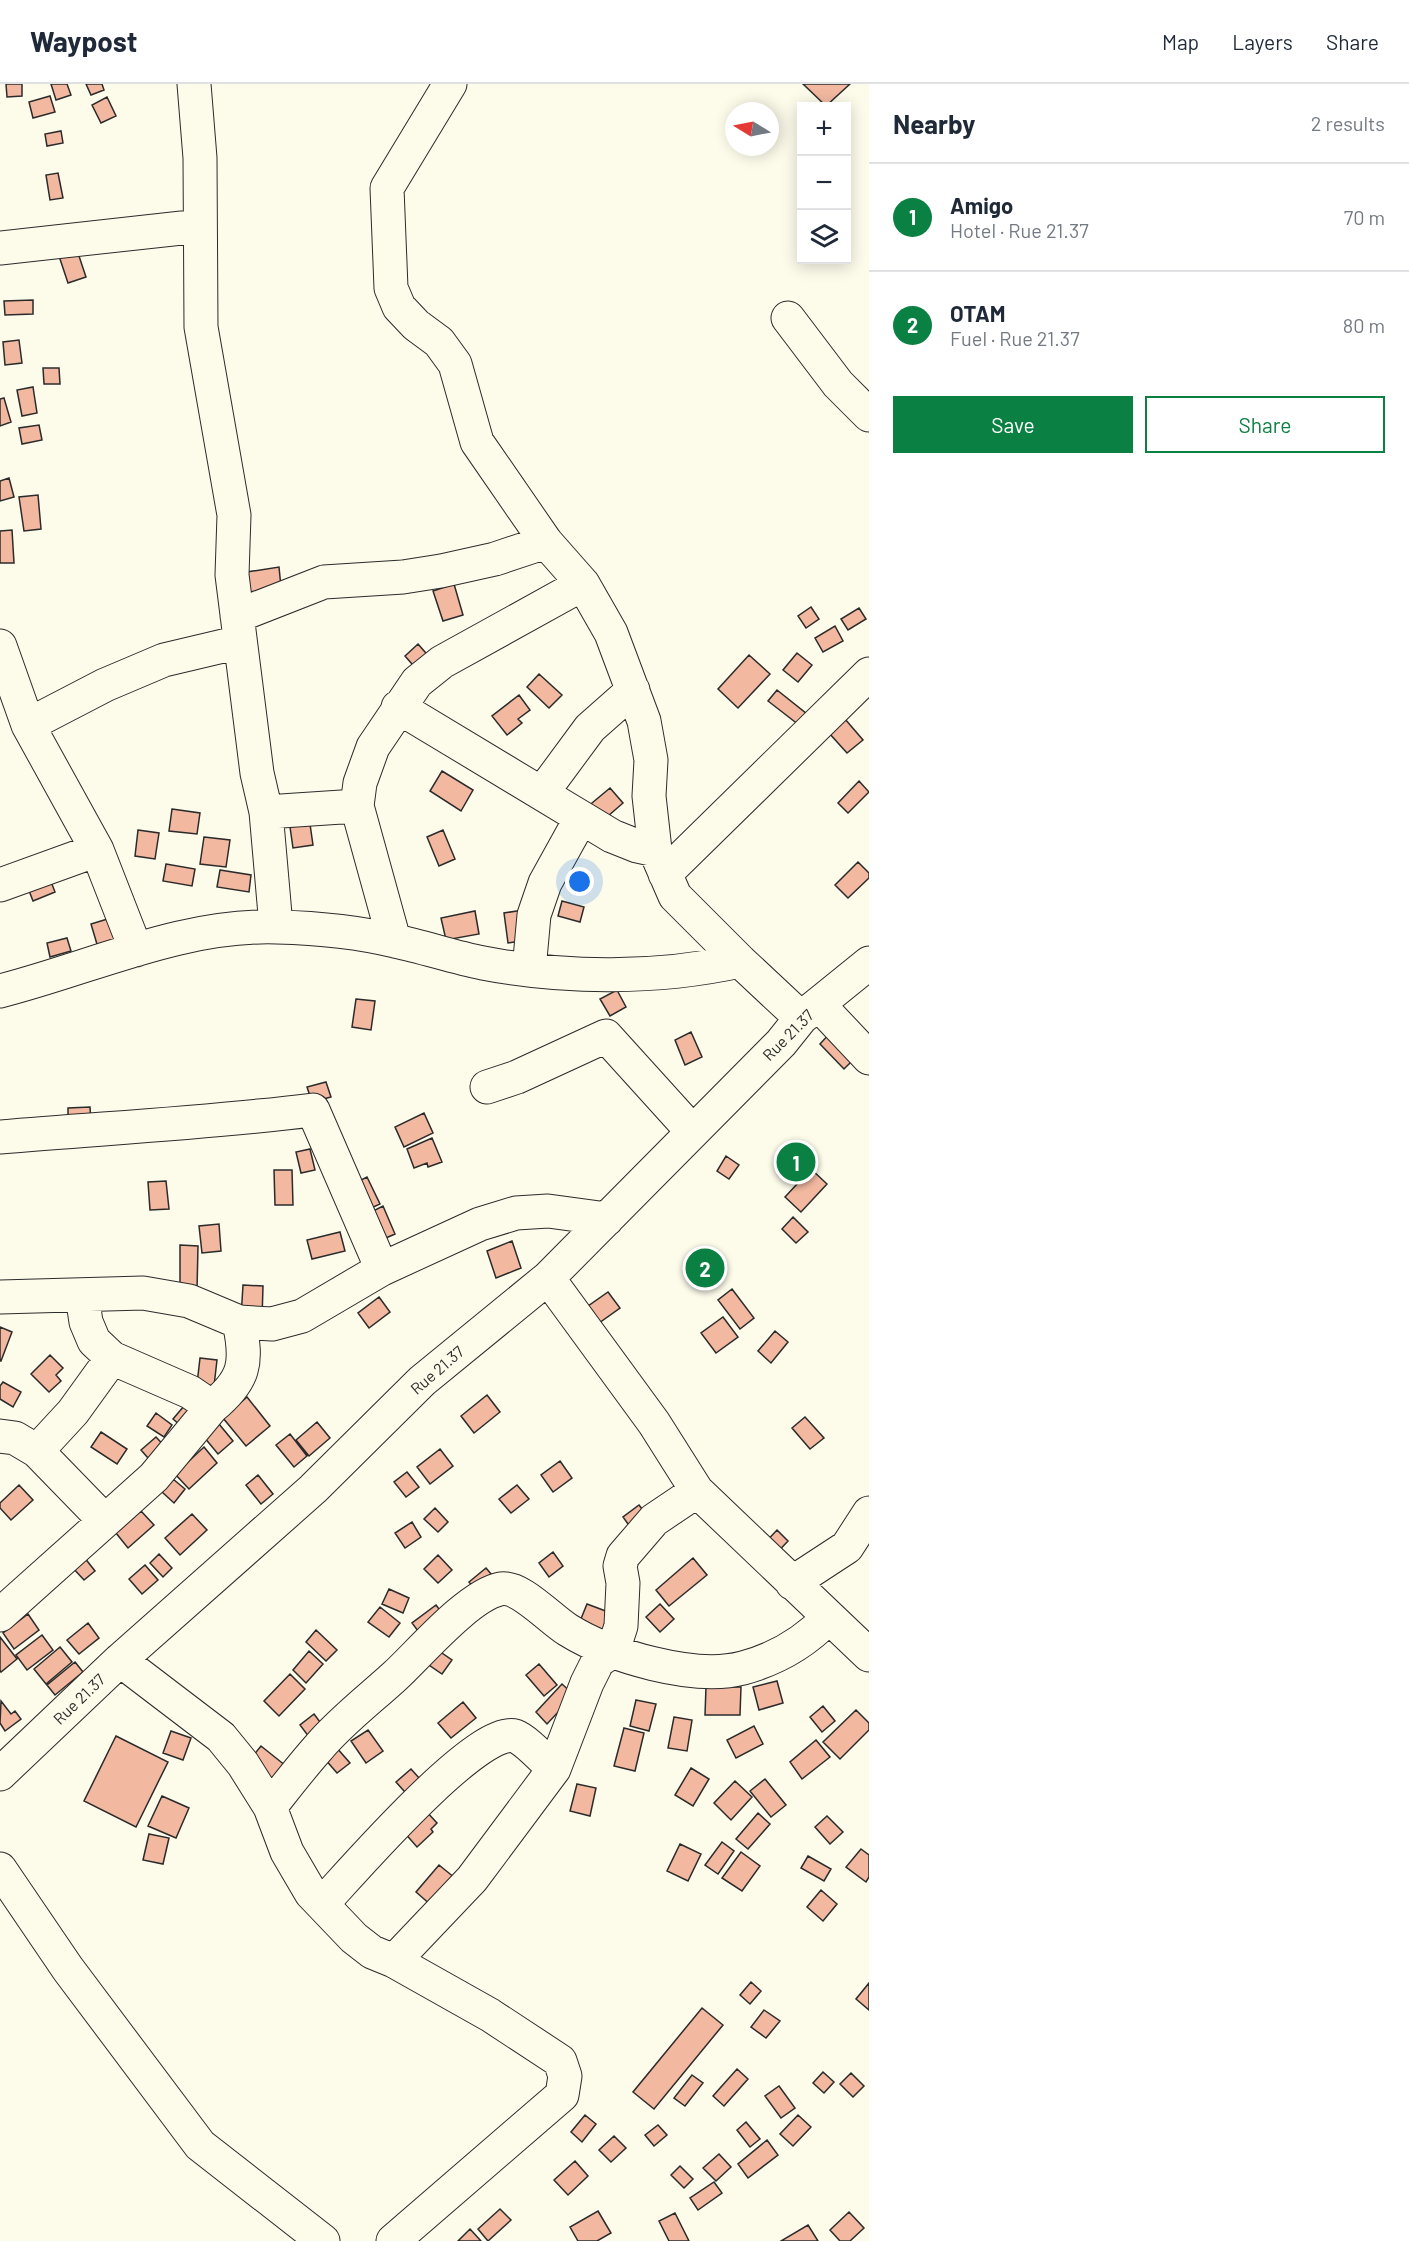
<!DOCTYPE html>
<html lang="en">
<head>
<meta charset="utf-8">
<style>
	body { margin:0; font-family:Barlow,sans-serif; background:#f6f6f7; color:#1f2937 }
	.controls { position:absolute; right:18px; top:18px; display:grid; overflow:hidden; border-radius:0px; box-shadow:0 3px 15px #0003 }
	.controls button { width:54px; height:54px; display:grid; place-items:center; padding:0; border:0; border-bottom:2px solid #e0e1e3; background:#fff; color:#1f2937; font:30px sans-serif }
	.compass { position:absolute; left:725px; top:18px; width:54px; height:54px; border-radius:50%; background:#fff; box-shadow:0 3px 15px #0003; rotate:280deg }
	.you { position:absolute; left:580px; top:798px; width:21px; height:21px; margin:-15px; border:4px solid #fff; border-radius:50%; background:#1a73e8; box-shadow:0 0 0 9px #1a73e833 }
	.badge { display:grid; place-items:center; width:39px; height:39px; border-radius:50%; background:#0b8043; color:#fff; font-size:20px; font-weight:700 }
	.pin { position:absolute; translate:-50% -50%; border:3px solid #fff; box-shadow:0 2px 6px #0006 }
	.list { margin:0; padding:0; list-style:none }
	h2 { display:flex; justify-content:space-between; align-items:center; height:78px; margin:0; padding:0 24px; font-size:26px }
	h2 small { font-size:20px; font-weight:400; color:#747a83 }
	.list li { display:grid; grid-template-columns:39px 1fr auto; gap:18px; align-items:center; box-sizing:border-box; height:108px; padding:0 24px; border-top:2px solid #e0e1e3 }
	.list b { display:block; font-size:22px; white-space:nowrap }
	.list p { margin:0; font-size:20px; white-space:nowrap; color:#747a83 }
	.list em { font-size:20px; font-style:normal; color:#747a83 }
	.actions { display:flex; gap:12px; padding:18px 24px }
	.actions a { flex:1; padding:14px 0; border:2px solid #0b8043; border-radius:0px; text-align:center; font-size:21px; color:#0b8043 }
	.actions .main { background:#0b8043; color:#fff }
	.icon { flex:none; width:33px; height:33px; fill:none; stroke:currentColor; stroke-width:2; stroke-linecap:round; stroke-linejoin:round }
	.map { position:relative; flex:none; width:869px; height:2157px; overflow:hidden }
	header { display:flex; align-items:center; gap:36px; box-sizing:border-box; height:84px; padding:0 30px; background:#fff; border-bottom:2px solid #e0e1e3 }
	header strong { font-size:28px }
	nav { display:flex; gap:33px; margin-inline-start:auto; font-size:21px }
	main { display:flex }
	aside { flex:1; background:#fff }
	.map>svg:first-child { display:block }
</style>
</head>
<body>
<header>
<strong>Waypost</strong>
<nav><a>Map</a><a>Layers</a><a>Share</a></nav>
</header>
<main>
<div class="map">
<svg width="869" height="2157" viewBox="0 0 869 2157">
	<rect width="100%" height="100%" fill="#fdfbea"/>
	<path fill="#f2b8a0" stroke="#2b2b2b" stroke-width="1.5" d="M6,0H22V12L7,13Z
		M51,0H67L71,11L56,16Z
		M86,0H102L104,6L91,11Z
		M803,0H850L826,22Z
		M50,12L55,28L33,34L29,18Z
		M107,13L116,32L101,39L92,21Z
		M61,47L63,59L47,62L45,50Z
		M58,89L63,114L50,116L46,91Z
		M76,163L86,193L68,199L58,169Z
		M33,216V230L5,231L4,217Z
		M19,256L22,279L5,281L3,258Z
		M43,284H59L60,300H44Z
		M33,303L37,329L22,332L17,306Z
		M4,314L11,338L0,342V315Z
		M39,341L42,356L22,360L19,344Z
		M9,394L14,413L0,417V397Z
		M38,411L41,445L24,447L19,413Z
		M12,446L14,479H0V447Z
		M279,483L281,503L250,508L247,488Z
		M454,500L463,531L443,537L433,507Z
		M811,523L819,535L806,544L798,532Z
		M859,524L866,535L848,546L841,535Z
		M835,542L843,557L823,568L815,554Z
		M418,560L432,576L419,588L405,572Z
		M797,569L812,581L798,598L783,586Z
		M749,571L770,590L738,624L718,605Z
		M539,590L562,611L549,624L527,603Z
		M777,606L807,630L799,641L768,617Z
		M519,611L530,626L518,635L522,639L507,651L492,632Z
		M845,635L863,656L847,669L829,649Z
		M442,687L473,706L461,727L430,707Z
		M859,697L869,708L848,729L838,719Z
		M610,704L623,719L600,739L586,724Z
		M172,725L200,729L197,750L169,747Z
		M310,740L313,761L293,764L290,743Z
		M138,746L159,749L155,775L135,772Z
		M443,746L455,775L439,782L427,753Z
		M204,753L230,756L226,783L200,780Z
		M858,778L869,789V794L848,814L835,801Z
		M166,780L195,785L192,802L163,797Z
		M220,786L251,791L249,808L217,803Z
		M50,795L55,808L33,817L28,804Z
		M562,817L584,823L580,838L558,832Z
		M523,826L527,856L508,859L504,829Z
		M475,827L479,850L446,856L441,834Z
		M114,833L122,860L99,867L91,840Z
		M67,854L71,867L50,873L47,859Z
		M617,906L626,923L610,932L600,915Z
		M356,915L375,917L371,946L352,943Z
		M691,948L702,973L685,981L675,956Z
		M831,948L855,974L844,985L820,960Z
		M326,998L331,1013L312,1018L307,1003Z
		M90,1023L91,1039L68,1040V1024Z
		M424,1029L433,1049L404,1063L395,1043Z
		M432,1054L442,1078L428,1083L427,1079L414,1084L407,1065Z
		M310,1065L315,1086L301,1089L296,1068Z
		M726,1072L739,1081L729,1095L717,1087Z
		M811,1085L827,1100L801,1128L785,1113Z
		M274,1086H292L293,1121H275Z
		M367,1093L380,1120L367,1126L353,1100Z
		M166,1097L169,1125L150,1126L148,1098Z
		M383,1122L395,1150L379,1157L367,1130Z
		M793,1133L808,1148L796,1159L782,1145Z
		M219,1140L221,1167L202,1169L199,1142Z
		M340,1148L345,1167L312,1175L307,1156Z
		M512,1157L521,1184L496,1194L487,1167Z
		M180,1161L198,1162L197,1206H180Z
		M243,1201L263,1202L262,1235L241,1233Z
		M732,1205L754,1234L740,1245L718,1216Z
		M608,1208L620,1224L592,1244L581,1227Z
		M379,1213L390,1228L369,1244L358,1229Z
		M723,1233L738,1253L716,1269L701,1249Z
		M0,1243L12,1248L1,1277H0Z
		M775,1247L788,1258L771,1279L758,1267Z
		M50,1271L63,1284L56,1291L61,1297L49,1308L31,1290Z
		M200,1274L217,1276L214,1302L197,1300Z
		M3,1298L21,1308L13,1323L0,1315V1302Z
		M487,1311L500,1328L474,1349L461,1332Z
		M247,1313L270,1342L246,1362L223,1334Z
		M184,1322L200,1334L188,1348L173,1335Z
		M156,1329L172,1341L164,1353L147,1342Z
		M805,1333L824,1354L810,1365L792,1344Z
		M317,1338L330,1354L309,1372L296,1356Z
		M219,1340L233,1357L218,1370L204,1353Z
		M101,1348L127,1365L117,1380L91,1363Z
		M290,1350L307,1372L294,1383L276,1361Z
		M156,1353L170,1368L155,1382L141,1366Z
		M204,1363L217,1379L189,1405L175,1390Z
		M440,1365L453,1382L430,1400L417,1383Z
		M560,1377L572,1394L553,1408L541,1391Z
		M407,1388L419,1403L406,1413L394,1398Z
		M258,1391L273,1410L261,1420L246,1401Z
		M173,1395L185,1405L174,1419L162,1408Z
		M19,1401L33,1416L11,1436L0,1424V1419Z
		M517,1401L529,1415L511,1429L499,1415Z
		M639,1421L649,1434L633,1447L623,1433Z
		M435,1424L448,1438L438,1448L424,1435Z
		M141,1427L154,1441L128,1464L116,1449Z
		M192,1430L207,1446L180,1471L165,1454Z
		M412,1438L421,1453L405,1464L395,1449Z
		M777,1446L788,1457L772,1474L761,1463Z
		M553,1468L563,1482L549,1493L539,1479Z
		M159,1470L172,1484L163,1493L150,1479Z
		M438,1471L452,1486L438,1499L424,1485Z
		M84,1473L95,1487L84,1496L72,1483Z
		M693,1474L707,1491L669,1522L656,1506Z
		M145,1481L158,1496L142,1510L129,1495Z
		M486,1484L497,1497L480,1510L469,1498Z
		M389,1505L409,1514L403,1529L382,1520Z
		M587,1520L611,1529L601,1556L576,1547Z
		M660,1520L674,1535L660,1548L646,1533Z
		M436,1521L448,1537L424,1555L412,1539Z
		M380,1523L400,1539L389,1553L368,1538Z
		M28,1530L39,1546L14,1565L3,1549Z
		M88,1539L99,1554L79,1570L67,1556Z
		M316,1546L337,1566L326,1577L306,1558Z
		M42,1551L53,1566L27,1586L16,1571Z
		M0,1553L17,1575L1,1588L0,1586Z
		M60,1563L72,1578L46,1600L34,1585Z
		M436,1565L452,1576L442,1590L426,1579Z
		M309,1567L323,1580L306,1599L293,1586Z
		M75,1578L83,1588L55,1611L47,1601Z
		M539,1580L557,1601L544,1612L526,1591Z
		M290,1590L305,1605L279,1632L264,1617Z
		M777,1597L783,1619L759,1626L753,1603Z
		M562,1600L574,1611L547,1640L536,1628Z
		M706,1603H741L740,1631H705Z
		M636,1616L656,1620L649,1647L630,1642Z
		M1,1617L11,1630L15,1627L21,1635L5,1647L0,1639Z
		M463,1618L476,1634L451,1654L438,1639Z
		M823,1622L835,1637L822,1648L810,1633Z
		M856,1626L869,1639V1646L840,1675L823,1658Z
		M314,1630L326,1646L312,1657L300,1641Z
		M674,1633L692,1636L687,1667L668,1664Z
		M754,1642L763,1660L736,1674L727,1656Z
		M624,1644L644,1649L635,1687L614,1682Z
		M368,1646L383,1667L366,1679L351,1657Z
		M171,1647L191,1654L183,1676L163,1669Z
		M116,1652L168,1678L136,1743L84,1717Z
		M816,1656L830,1673L802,1695L790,1678Z
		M261,1662L291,1686L276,1703L248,1678Z
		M336,1663L350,1679L337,1689L324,1674Z
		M691,1684L709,1695L693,1722L675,1711Z
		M411,1685L428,1704L413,1717L396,1698Z
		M765,1695L786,1721L771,1733L750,1707Z
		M735,1697L752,1713L731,1736L714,1719Z
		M577,1700L596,1704L590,1732L570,1727Z
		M162,1712L189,1724L176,1754L148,1742Z
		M425,1726L437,1739L431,1745L433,1748L417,1763L403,1747Z
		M758,1729L770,1740L748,1765L736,1755Z
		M827,1732L843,1748L830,1760L815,1743Z
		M149,1750L169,1754L163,1780L143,1776Z
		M722,1758L734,1767L718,1790L705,1781Z
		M680,1760L701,1770L688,1797L667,1787Z
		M861,1765L869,1771V1793L866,1798L846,1783Z
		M741,1768L760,1782L742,1807L722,1794Z
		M808,1772L831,1785L824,1797L801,1784Z
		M439,1781L455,1794L432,1822L416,1808Z
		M821,1806L837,1820L823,1837L807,1823Z
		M751,1898L761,1907L750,1920L740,1911Z
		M869,1899V1926L856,1915Z
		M702,1924L723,1941L654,2025L633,2008Z
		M764,1926L780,1937L766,1954L751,1943Z
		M737,1985L748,1995L724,2022L713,2012Z
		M823,1988L834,1998L824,2009L813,1999Z
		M851,1989L864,2002L853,2013L840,2000Z
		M692,1991L703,1999L685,2022L674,2014Z
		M779,2002L795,2024L781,2034L765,2012Z
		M585,2031L596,2040L582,2058L571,2048Z
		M798,2031L811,2043L793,2062L780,2050Z
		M746,2038L760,2055L750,2063L737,2046Z
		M658,2041L667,2051L654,2062L645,2051Z
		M614,2052L626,2064L611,2078L599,2066Z
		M767,2056L778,2071L748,2094L738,2080Z
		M719,2070L731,2083L716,2097L703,2084Z
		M575,2077L588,2092L568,2111L554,2096Z
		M680,2082L693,2095L684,2104L671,2091Z
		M714,2098L722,2109L698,2126L690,2114Z
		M500,2125L511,2136L488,2157L478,2145Z
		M598,2127L611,2149L597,2157H578L570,2143Z
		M849,2128L864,2144L850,2157H840L830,2146Z
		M675,2129L689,2157H669L659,2137Z
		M808,2141L818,2157H781Z
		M470,2145L481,2157H458Z"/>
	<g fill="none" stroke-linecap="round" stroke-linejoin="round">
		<g stroke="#2b2b2b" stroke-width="35">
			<path id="minor" d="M194,0L200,74L201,243L234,431L232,491L257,689L266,728L276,842
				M450,0L387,104L391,204L399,223L416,241L439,258L455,280L477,358L546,458L583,500L611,549L644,637L651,676L649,712L655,766L675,812L740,877
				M0,164L200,142
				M788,234L838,300L869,331
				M237,532L324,498L403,493L441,487L495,475L546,458
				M0,562L28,641L97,766L136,866
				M398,623L612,752L637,762L655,766
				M28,641L105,601L164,576L240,558
				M542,709L590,644L633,606
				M266,728L357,722
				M665,790L869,590
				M0,801L97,766
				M394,856L357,722L360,699L373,663L417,598L442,578L583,500
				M529,886L534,831L545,799L581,734
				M0,907C91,884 181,840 277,843C315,844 358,848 395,857C424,863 453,873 483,879C566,895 657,895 740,877L801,934
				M819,921L869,974
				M487,1003L517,993L606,952L692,1047
				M0,1053C105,1044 209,1039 313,1026L382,1185
				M548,1194L654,1339L697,1407L869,1571
				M0,1213L143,1209L189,1217L239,1238L272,1240L302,1232L382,1185L480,1140L516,1129L548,1127L607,1135
				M212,1323C245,1296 248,1279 239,1238
				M0,1352L15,1354L37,1367L73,1328L112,1274
				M37,1367L105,1437L154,1393L212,1323L190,1308L112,1274L94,1257L86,1238L82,1211
				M792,1499L847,1463L869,1429
				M0,1531L105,1437
				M120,1576L221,1653L243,1680L270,1723L287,1768L311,1809L354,1854L372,1868L394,1877L490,1931L560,1977L565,1992L562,2011L393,2157
				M0,1690L120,1576L313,1405L422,1297L548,1194L781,959L801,934L869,879
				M270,1723C286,1703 302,1682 319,1663C341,1637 370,1615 395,1592C420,1569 468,1512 500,1505C520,1501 550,1535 568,1546C610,1572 694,1597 743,1584C776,1575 804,1559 828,1534
				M0,1785L68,1885L200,2061L323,2157
				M322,1820C349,1791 478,1641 515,1652C526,1656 545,1677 554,1685
				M394,1877L472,1795L554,1685L587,1599L598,1577L613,1567L621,1542L623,1499L620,1482L623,1472L654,1436L697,1407"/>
		</g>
		<use href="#minor" stroke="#fdfbea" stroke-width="33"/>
	</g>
	<g text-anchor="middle" stroke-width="4.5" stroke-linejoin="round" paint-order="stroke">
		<g font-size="16" fill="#2b2b2b" stroke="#fdfbea">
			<text transform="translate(788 951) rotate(-45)" y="6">Rue 21.37</text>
			<text transform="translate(437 1286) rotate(-41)" y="6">Rue 21.37</text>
			<text transform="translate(79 1615) rotate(-44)" y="6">Rue 21.37</text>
		</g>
	</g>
</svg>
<div class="controls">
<button>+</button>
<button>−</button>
<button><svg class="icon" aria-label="layers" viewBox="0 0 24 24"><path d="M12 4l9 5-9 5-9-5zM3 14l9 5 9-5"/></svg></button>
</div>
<svg class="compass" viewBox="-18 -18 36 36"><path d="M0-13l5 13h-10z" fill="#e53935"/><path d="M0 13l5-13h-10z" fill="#747a83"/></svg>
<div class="you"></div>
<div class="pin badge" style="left:796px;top:1078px">1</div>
<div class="pin badge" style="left:705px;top:1184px">2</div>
</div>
<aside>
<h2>Nearby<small>2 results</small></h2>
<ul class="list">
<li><span class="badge">1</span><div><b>Amigo</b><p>Hotel · Rue 21.37</p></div><em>70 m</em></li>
<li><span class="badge">2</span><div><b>OTAM</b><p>Fuel · Rue 21.37</p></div><em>80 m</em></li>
</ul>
<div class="actions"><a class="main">Save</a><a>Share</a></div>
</aside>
</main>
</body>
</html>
